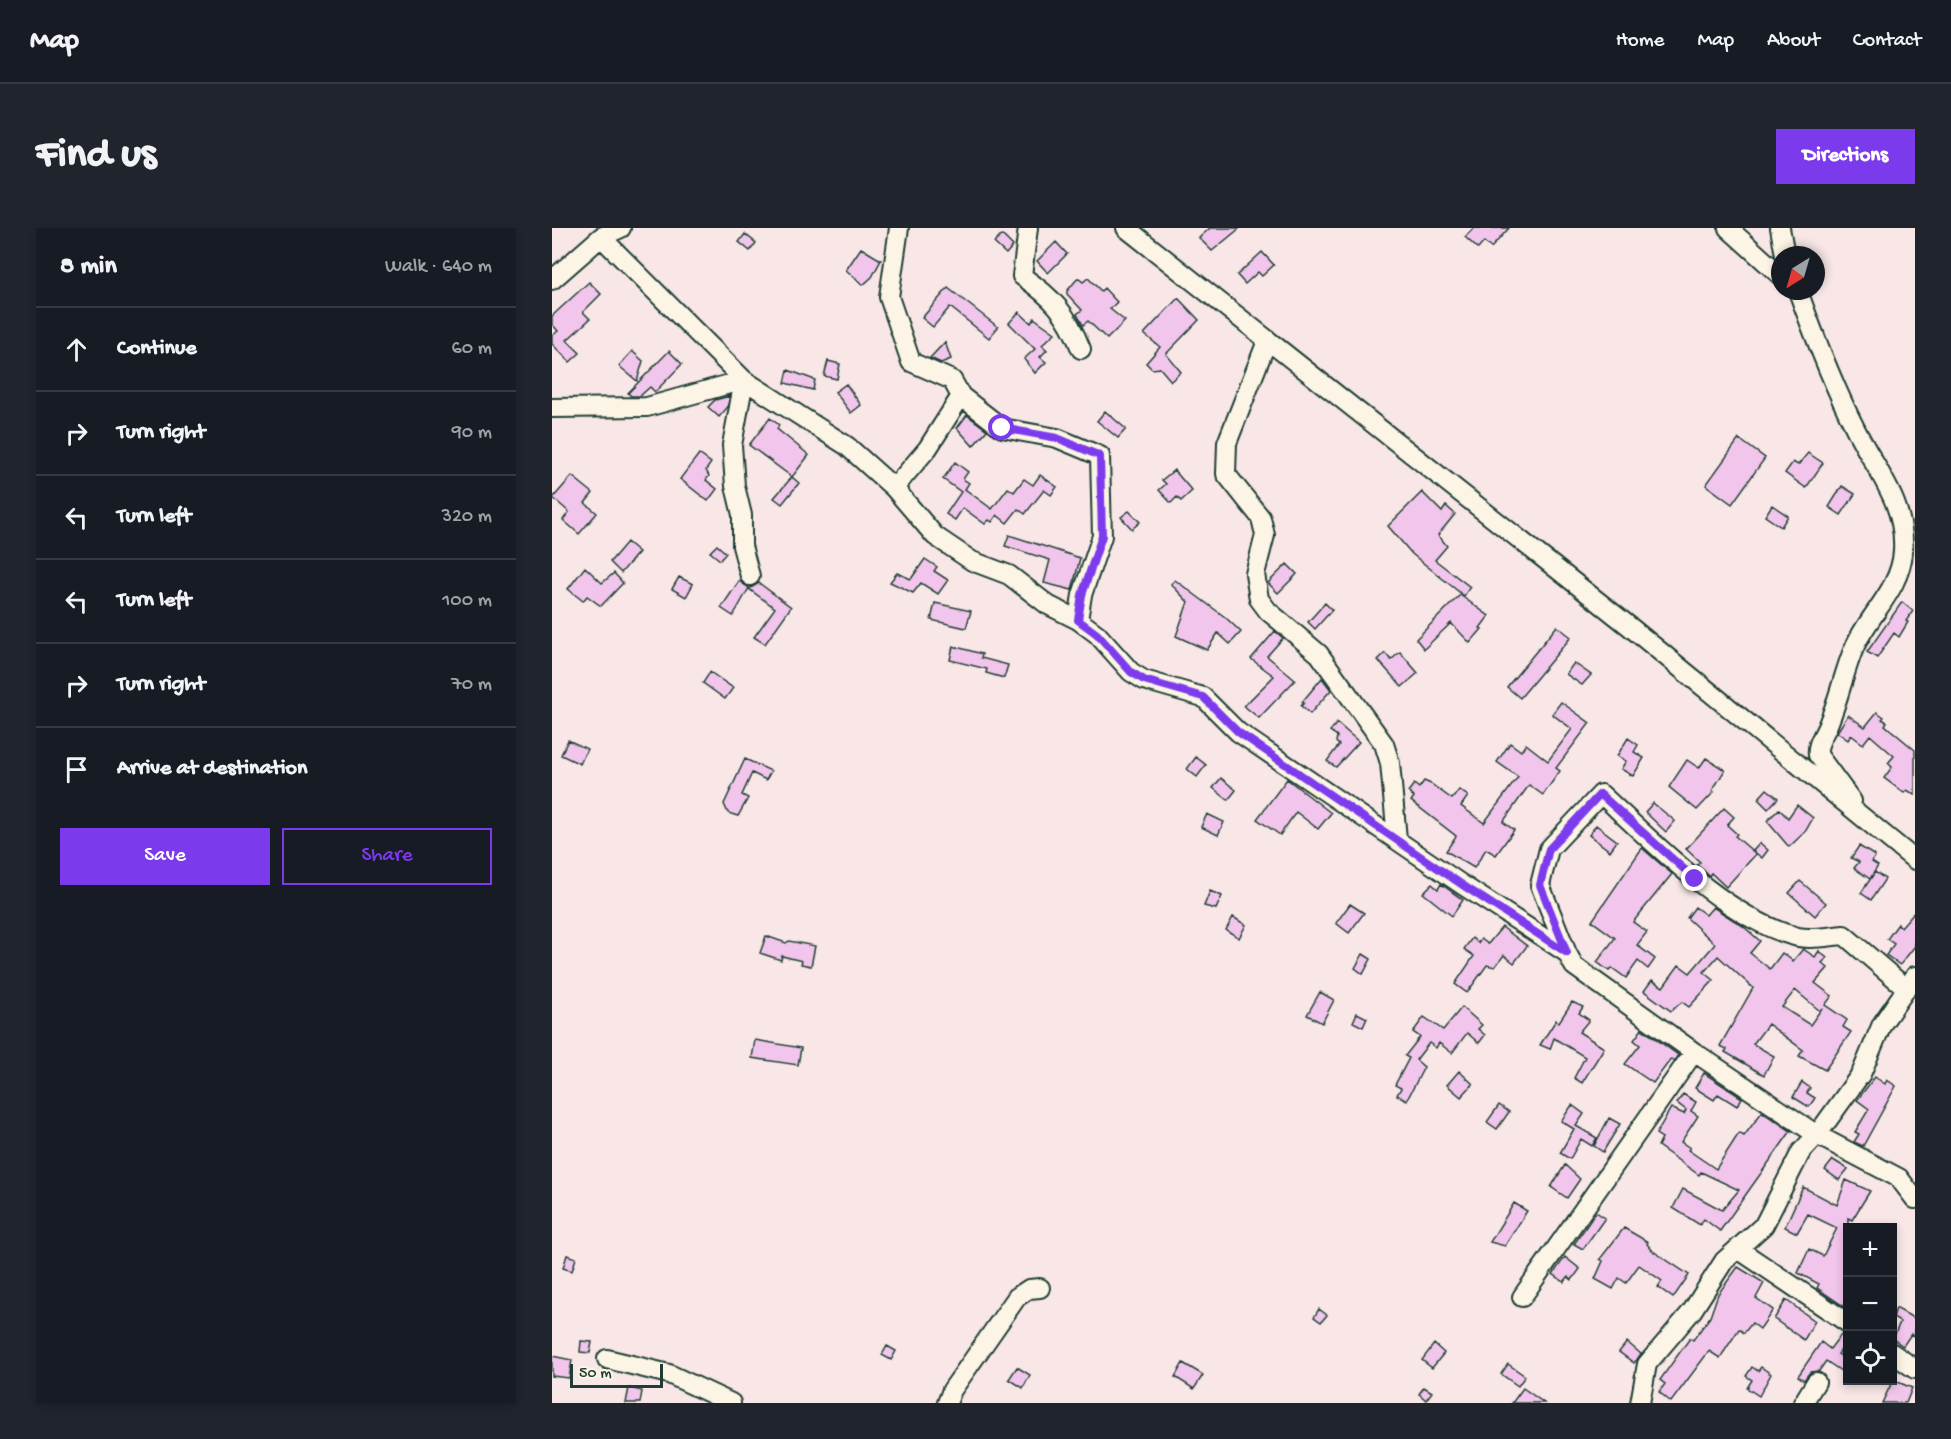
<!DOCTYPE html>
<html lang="en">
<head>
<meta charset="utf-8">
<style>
	body { margin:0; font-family:"Gochi Hand",sans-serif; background:#20242c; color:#f1f3f6 }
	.controls { position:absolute; right:18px; bottom:18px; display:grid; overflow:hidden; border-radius:0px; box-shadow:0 3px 9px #0003 }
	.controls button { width:54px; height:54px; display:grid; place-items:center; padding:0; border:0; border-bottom:2px solid #363941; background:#171b24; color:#f1f3f6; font:30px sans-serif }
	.compass { position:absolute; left:1219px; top:18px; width:54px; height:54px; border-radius:50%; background:#171b24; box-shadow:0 3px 9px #0003; rotate:217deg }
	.scale { position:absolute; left:18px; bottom:15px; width:93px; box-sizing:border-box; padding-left:6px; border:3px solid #1f3d34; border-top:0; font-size:16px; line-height:21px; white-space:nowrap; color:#1f3d34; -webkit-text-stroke:4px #fcf5e5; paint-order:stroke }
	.stop { position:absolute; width:18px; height:18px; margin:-14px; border:4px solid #7c3aed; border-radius:50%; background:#fff }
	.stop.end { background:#7c3aed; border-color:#fff; box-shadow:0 2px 6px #0008 }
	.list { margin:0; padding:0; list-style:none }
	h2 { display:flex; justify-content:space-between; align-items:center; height:78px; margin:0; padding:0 24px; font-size:26px }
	h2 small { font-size:20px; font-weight:400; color:#9ea1a6 }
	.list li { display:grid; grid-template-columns:39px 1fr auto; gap:18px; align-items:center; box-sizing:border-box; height:84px; padding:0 24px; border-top:2px solid #363941 }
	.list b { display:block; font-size:22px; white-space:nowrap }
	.list em { font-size:20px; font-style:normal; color:#9ea1a6 }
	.actions { display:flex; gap:12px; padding:18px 24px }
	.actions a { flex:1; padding:14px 0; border:2px solid #7c3aed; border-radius:0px; text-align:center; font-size:21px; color:#7c3aed }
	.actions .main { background:#7c3aed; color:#fff }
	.icon { flex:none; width:33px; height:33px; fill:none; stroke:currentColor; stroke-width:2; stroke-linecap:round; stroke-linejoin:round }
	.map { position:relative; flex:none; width:1363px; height:1175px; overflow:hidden; border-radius:0px }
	header { display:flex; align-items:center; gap:36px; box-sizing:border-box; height:84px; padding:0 30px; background:#171b24; border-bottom:2px solid #363941 }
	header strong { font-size:28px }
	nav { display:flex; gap:33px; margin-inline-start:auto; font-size:21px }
	.intro { display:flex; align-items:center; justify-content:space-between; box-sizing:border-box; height:144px; padding:0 36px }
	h1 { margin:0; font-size:42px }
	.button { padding:15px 27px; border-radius:0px; background:#7c3aed; color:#fff; font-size:21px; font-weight:700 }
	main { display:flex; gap:36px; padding:0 36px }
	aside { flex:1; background:#171b24; border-radius:0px; box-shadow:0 3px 9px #0003 }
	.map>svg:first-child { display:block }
</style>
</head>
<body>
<header>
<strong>Map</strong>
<nav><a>Home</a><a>Map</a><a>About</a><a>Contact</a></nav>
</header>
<div class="intro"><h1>Find us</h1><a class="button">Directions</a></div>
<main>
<aside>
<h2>8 min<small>Walk · 640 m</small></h2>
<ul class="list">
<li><svg class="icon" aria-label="ahead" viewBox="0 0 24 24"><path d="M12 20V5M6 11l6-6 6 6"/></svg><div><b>Continue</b></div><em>60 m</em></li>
<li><svg class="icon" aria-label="right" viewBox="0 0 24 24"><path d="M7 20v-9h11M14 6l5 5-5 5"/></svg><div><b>Turn right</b></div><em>90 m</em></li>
<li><svg class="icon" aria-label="left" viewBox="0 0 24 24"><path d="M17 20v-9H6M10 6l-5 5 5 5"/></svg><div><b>Turn left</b></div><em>320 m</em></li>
<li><svg class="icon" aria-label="left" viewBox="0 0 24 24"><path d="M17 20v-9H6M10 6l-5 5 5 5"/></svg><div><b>Turn left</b></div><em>100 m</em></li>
<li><svg class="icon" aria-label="right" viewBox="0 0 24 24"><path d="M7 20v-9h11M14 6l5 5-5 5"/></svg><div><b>Turn right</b></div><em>70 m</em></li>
<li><svg class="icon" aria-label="arrive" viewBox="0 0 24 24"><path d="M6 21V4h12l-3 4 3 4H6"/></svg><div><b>Arrive at destination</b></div></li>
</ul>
<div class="actions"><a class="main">Save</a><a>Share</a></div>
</aside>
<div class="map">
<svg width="1363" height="1175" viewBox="0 0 1363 1175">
	<rect width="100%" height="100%" fill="#f9e7e7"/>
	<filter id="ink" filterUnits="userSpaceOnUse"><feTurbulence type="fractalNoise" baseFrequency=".0167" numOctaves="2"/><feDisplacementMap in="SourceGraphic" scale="12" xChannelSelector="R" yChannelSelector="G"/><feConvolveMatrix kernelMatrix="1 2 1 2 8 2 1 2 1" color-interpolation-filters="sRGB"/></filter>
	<g filter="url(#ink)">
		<path fill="#f2c6ec" stroke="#1f3d34" stroke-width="1.5" fill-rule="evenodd" d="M658,0H688L660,23L647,10Z
			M922,0H957L939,20L932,14L926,21L913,9Z
			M193,6L204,15L198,23L187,14Z
			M450,7L461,18L454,26L442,15Z
			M504,14L515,26L496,45L485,33Z
			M309,20L329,32L320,49L311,57L294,42Z
			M710,24L722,37L710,48L706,44L693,56L685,47Z
			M526,50L531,54L536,50L549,63L552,60L565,74L558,81L573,93L555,111L536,93L531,97L525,86L530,82L515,66V63Z
			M37,54L49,66L31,84L38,91L15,112L28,125L18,134L0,116V108L6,103L0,96V88Z
			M396,60L446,99L437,110L398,79L381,99L370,90Z
			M626,70L647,92L614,126L629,144L619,153L608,140L600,141L594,135L608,119L592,106Z
			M467,84L479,95L482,90L503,105L490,117L495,122L488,129L494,134L483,145L472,131L483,121L457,95Z
			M393,114L399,131L389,135L378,130Z
			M80,123L91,133L85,153L67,138Z
			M117,123L130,136L103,164L98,159L88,168H79L76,165Z
			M276,133L288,136L285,151L272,148Z
			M236,142L263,152L261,162L233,155Z
			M294,156L309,177L299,185L283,164Z
			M178,168L175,180L167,189L156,179L163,172Z
			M553,183L574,201L566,210L545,193Z
			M415,187L435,202L421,218L405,200Z
			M218,190L227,197L225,201L257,227L240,249L197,217Z
			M1187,211L1213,230L1180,276L1154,257Z
			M1256,225L1271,235L1254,260L1233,245L1241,234L1246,237Z
			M147,226L159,235L154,242L157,248L154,252L165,261L156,273L128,251Z
			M403,234L416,244L411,251L417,255L413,261L440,281L456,260L462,264L472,251L481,257L488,247L505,259L499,267L492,262L473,286L466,281L455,295L445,287L440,294L437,292L433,296L411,280L403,292L394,286L409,264L391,251Z
			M622,242L640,263L629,273L625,269L619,275L607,262L614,256L610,252Z
			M20,248L41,265L33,275L45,285L27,306L11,292L17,284L1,270Z
			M240,249L247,255L230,276L222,270Z
			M1290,258L1303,266L1289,287L1277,279Z
			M870,264L890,284L894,278L903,286L886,307L895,318L883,332L918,359L912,368L860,326L836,298Z
			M1220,277L1236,288L1229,299L1213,288Z
			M577,283L588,294L580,301L569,289Z
			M457,307L528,330L520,362L492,355L498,332L453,318Z
			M75,314L87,324L69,345L58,334Z
			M165,317L174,325L168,332L158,324Z
			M373,331L385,339L382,343L396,352L386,366L369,355L361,365L338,354L345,345L359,351Z
			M735,336L745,346L726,365L716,355Z
			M33,339L50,355L62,345L71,355L49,378L35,368L31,373L16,361Z
			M127,349L141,356L134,369L120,361Z
			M623,352L673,389L689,404L678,416L666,405L655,422L624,408L636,374L619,356Z
			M187,353L197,360L181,388L169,380Z
			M207,355L239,379L213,416L202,409L223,380L197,361Z
			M908,367L937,388L928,400L930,401L918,415L899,395L872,421L864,411Z
			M1350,374L1361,383L1354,393L1356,394L1347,409L1342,405L1325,430L1315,424Z
			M383,375L419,383L414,400L379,392Z
			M773,375L780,382L763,401L756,394Z
			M1005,398L1019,409L968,470L955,459Z
			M723,403L731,410L715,428L743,452L707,490L692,478L722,448L699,431Z
			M401,418L430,426L429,430L456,437L452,450L434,445L435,441L398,432Z
			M848,424L866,445L850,459L826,432L833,425L839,432Z
			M1022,435L1039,447L1030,457L1014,446Z
			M158,444L181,460L173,471L151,455Z
			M770,450L779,462L758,486L749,478L752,475L750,474Z
			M1009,474L1038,495L1004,540L1008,543L991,567L977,557L951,594L962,602L944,627L934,621L922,640L894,623L904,608L859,573L862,569L856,564L862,556L867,560L872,553L879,556L900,571L907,562L916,568L909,578L932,595L966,549L945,534L958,515L969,523L974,516L996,533L1020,501L1000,486Z
			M1325,484L1332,489L1330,491L1335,494L1333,497L1363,522V567L1355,562L1352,565L1332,550L1340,539L1336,535L1342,528L1318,507L1311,516L1299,507L1296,512L1285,504L1296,487L1313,499Z
			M785,495L807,514L784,539L775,533L787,517L784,514L785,508L778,503Z
			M1076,510L1086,517L1082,524L1092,530L1081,548L1069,541L1074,533L1065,528Z
			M16,512L35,521L28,536L9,527Z
			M644,529L654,537L645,549L635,541Z
			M1154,530L1173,542L1160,563L1162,564L1145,582L1117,559L1135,532L1147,540Z
			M193,531L219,543L214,552L200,545L190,567L196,570L186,588L176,585L172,576Z
			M669,550L684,562L676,572L661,560Z
			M735,551L779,585L766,601L744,584L728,607L705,591Z
			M1215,561L1226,570L1216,581L1206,571Z
			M1101,575L1123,593L1114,604L1093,584Z
			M1245,577L1261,590L1253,604L1237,619L1215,593L1227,581L1236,590Z
			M1172,580L1182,589L1175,597L1185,606L1183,608L1204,626L1174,659L1159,645L1157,648L1152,643L1145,637L1148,634L1134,621Z
			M655,586L672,594L666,607L649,599Z
			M1044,597L1065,613L1058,623L1037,607Z
			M1208,615L1216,622L1210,630L1201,623Z
			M1307,618L1323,628L1320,634L1326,638L1318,651L1302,640L1307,634L1299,630Z
			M1090,620L1120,646L1081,694L1095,704L1085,717L1103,731L1096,741L1086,733L1074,750L1060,740L1057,743L1045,734L1063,710L1040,693Z
			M1323,644L1333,651L1319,672L1309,665Z
			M1248,653L1274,675L1263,688L1237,665Z
			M880,656L886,661L889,656L911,672L900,688L871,665Z
			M658,663L670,668L664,681L652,678Z
			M798,676L812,685L797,705L784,695Z
			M1143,679L1154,687L1161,679L1191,698L1208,713L1198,725L1218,741L1230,725L1241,733L1251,721L1263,729L1267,723L1275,730L1270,735L1276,740L1263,755L1280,768L1273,777L1295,792L1291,799L1299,804L1273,842L1247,828L1251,822L1216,796L1201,816L1222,828L1212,847L1173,824L1175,821L1168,818L1201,760L1166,728L1152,744L1162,752L1137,779L1130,774L1119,783L1092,763L1100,752L1111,759L1127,737L1138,745L1163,716L1135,690ZM1243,762L1268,783L1270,780L1258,797L1230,779Z
			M1363,683V718L1348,737L1334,727L1342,716L1335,711L1346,696L1349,699Z
			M681,689L694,697L687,710L674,702Z
			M950,699L975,718L962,735L952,727L943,739L935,737L915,765L903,756L922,728L912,721L920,710L926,715L929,711L936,716Z
			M214,708L234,715L237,713L263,718L259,738L249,736L250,733L230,728L229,732L208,725Z
			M811,726L819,731L811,746L803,740Z
			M768,764L782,772L770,795L755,787Z
			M1020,774L1031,779L1027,785L1037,792L1027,804L1052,820L1030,855L1022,850L1033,829L1002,810L998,821L988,817L1004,792L1007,794Z
			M910,779L930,797L926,801L933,807L927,815L915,805L900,825L887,815L884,820L877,815L864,832L872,839L855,872L845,867L849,860L843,857L857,830L853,828L868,809L861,804L872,789L891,802Z
			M805,785L815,790L811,799L801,794Z
			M1090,801L1126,827L1122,833L1119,831L1101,855L1073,836L1088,817L1082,812Z
			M203,812L249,820L246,837L200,830Z
			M907,843L921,856L909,869L895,857Z
			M1152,845L1190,870L1185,878L1166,866L1162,872L1143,860Z
			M1323,849L1333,856L1335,852L1344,858L1311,918L1302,914L1307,906L1303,904L1317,881L1305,872Z
			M1250,854L1258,860L1255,865L1263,870L1257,879L1241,869Z
			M1131,866L1144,874L1139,883L1146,888L1129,914L1138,920L1136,922L1164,941L1187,905L1192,908L1210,884L1239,903L1168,1003L1152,991L1148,997L1121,980L1131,961L1170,982L1187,962L1149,944L1147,947L1106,918L1110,910L1104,906L1119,880L1132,886L1134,882L1125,875Z
			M947,877L957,884L945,901L935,894Z
			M1020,877L1032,886L1024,898L1045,910L1040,918L1029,911L1018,931L1008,925L1022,901L1009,893Z
			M1057,890L1068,896L1051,924L1042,918Z
			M1281,932L1296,941L1287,952L1273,942Z
			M1013,937L1028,951L1015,970L999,959Z
			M1294,952L1318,963L1300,992L1296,990V1081L1265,1060L1267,1056L1246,1045L1257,1021L1271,1028L1285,1000L1256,986L1245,1005L1233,999L1251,959L1285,977Z
			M962,975L975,983L953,1018L938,1014Z
			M1044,984L1053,990L1031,1021L1022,1016Z
			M1072,1000L1096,1014L1095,1016L1101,1023L1137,1047L1121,1070L1106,1059L1110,1053L1087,1037L1074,1055L1067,1050L1061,1061L1043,1051L1051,1033L1048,1031Z
			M15,1027L24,1030L20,1043L11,1040Z
			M1013,1029L1028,1041L1020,1052L1016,1049L1012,1054L1001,1046Z
			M1186,1039L1212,1055L1204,1070L1221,1082L1208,1101L1200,1095L1192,1105L1187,1101L1168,1130L1157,1123L1119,1174L1107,1164L1113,1156L1108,1152L1138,1110L1141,1112L1158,1089L1166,1066Z
			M1234,1072L1263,1093L1252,1112L1222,1091Z
			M1344,1080L1363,1091V1109L1359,1106L1351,1118L1341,1111L1348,1094L1341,1090Z
			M767,1081L775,1087L769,1094L762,1089Z
			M1290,1105L1296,1112L1286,1126L1296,1133L1289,1143L1274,1133L1267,1143L1258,1144L1252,1152L1246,1148L1269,1114L1278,1121Z
			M29,1113L40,1114L38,1125L28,1124Z
			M1075,1114L1089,1126L1082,1135L1067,1124Z
			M882,1116L892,1125L880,1140L870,1132Z
			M335,1118L344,1123L339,1132L330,1127Z
			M0,1128L20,1132L17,1150L0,1148Z
			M631,1135L651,1147L642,1161L623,1149Z
			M956,1136L973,1148L966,1158L949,1146Z
			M465,1139L478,1147L471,1160L457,1151Z
			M1200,1139L1206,1143L1209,1139L1219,1146L1207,1168L1195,1160L1200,1152L1194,1148Z
			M1341,1152L1360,1160L1354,1175H1330Z
			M872,1159L880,1164L874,1172L867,1166Z
			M77,1160L90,1163L88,1175H74Z
			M971,1160L992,1175H960Z"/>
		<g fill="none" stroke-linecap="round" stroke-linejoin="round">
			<g stroke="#1f3d34" stroke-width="22">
				<path id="minor" d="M476,0L470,48C501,70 515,85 529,121
					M574,0L1077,398L1363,632
					M1176,0L1228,47
					M1228,0L1233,27
					M49,9L69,0
					M0,52L49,9L192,152L295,218L342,260L383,308L420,333L457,347L496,377L526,392L545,406L579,444L592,452L651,469L686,504L912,658L1015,725L1022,738L1142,824L1265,907L1347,950L1363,971
					M1246,63C1263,110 1281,157 1304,202C1324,243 1354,275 1351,323C1349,361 1316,387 1302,420C1292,444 1287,470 1277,494C1273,506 1264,515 1266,527L1300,573
					M715,113L675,215L674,246L709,290L713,307L703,346L707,371L716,383L767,426L832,516L838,535L845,611
					M409,168L450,200L505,210L548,228L550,308L530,367L526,392
					M0,180L95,179L192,152L180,217L183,258L190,287V318L198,348
					M342,260L376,220L409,168L400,152L359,134L337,69L347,0
					M1015,725L988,657L997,621L1049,566C1100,613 1177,693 1246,709C1260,712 1278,708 1292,707L1354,760
					M1186,1021L1296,1095
					M970,1069L1142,824
					M1340,1125L1363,1141
					M55,1131L117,1146L179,1175
					M395,1175L400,1162L465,1069L477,1061L488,1060
					M1088,1175L1095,1136L1140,1083L1172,1033L1212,997L1249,924L1265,907L1309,846L1330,796L1363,748
					M1251,1175L1264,1154"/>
			</g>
			<use href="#minor" stroke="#fcf5e5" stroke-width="18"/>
		</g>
	</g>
	<g fill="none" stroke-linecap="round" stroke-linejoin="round" filter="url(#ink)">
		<path stroke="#7c3aed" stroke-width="8" d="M450,200L505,210L548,228L550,308L530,367L526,392L545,406L579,444L592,452L651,469L686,504L912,658L1015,725L988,657L997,621L1048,566L1143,651"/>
	</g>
</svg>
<div class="controls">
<button>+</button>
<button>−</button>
<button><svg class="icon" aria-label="locate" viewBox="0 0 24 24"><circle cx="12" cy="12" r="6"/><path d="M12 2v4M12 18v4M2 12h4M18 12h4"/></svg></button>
</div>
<svg class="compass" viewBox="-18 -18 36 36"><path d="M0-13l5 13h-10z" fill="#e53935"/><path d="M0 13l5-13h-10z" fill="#9ea1a6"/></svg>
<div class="scale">50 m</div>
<div class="stop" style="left:450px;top:200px"></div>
<div class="stop end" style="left:1143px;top:651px"></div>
</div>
</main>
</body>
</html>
